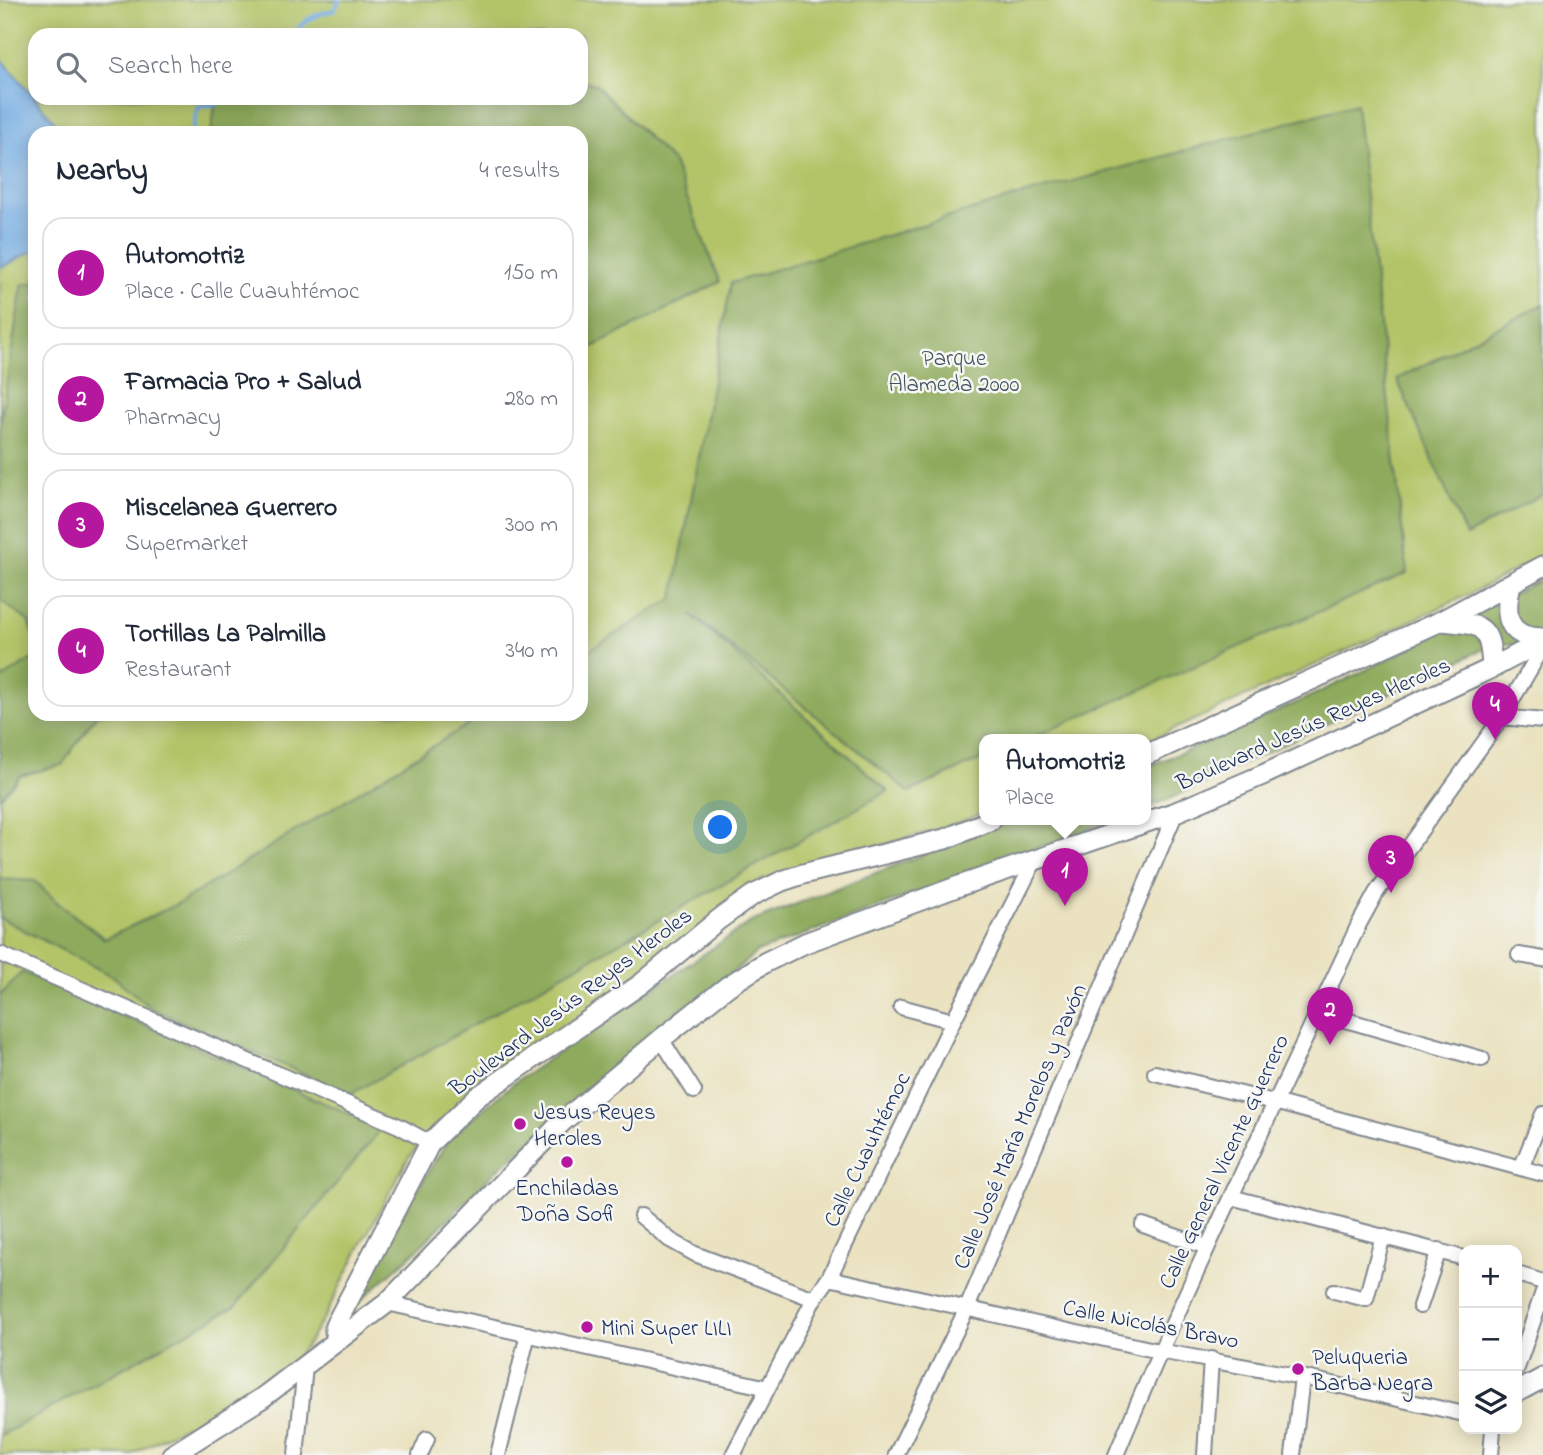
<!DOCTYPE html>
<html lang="en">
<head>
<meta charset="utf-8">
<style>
	body { margin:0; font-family:"Indie Flower",sans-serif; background:#f6f6f7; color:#1f2937 }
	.controls { position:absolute; right:21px; bottom:21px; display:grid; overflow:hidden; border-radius:14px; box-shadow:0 4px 18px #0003 }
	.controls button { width:63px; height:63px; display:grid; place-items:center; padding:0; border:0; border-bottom:2px solid #e0e1e3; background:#fff; color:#1f2937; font:35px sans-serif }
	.you { position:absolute; left:721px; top:828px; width:24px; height:24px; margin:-18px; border:5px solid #fff; border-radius:50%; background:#1a73e8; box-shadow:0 0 0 10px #1a73e833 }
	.badge { display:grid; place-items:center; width:46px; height:46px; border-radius:50%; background:#b5179e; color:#fff; font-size:23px; font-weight:700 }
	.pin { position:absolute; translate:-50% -58px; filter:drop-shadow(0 2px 4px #0008) }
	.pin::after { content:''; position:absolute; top:37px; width:24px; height:21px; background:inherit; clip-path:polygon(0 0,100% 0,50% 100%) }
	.popup { position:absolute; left:979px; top:734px; width:172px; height:91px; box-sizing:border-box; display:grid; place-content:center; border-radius:14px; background:#fff; filter:drop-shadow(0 2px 5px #0005); font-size:23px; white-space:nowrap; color:#747a83 }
	.popup b { font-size:26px; color:#1f2937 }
	.popup::after { content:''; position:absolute; left:50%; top:100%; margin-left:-14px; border:14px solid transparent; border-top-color:#fff }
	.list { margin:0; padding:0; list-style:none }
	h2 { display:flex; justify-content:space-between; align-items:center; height:91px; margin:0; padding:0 28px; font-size:30px }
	h2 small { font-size:23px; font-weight:400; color:#747a83 }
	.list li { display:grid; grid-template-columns:46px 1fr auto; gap:21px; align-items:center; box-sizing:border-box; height:112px; margin:0 14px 14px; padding:0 14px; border:2px solid #e0e1e3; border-radius:21px }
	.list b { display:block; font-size:26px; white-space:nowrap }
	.list p { margin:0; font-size:23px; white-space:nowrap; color:#747a83 }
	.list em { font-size:23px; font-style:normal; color:#747a83 }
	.icon { flex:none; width:38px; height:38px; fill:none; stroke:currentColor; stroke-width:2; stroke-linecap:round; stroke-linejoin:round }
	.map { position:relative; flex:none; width:1543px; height:1455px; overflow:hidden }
	.search { position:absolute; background:#fff; box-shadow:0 4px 18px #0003; left:28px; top:28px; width:560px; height:77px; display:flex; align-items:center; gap:18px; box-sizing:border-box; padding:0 24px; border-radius:21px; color:#747a83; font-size:26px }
	.panel { position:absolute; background:#fff; box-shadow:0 4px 18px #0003; left:28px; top:126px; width:560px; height:595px; border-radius:21px }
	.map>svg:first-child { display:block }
</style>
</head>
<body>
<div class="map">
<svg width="1543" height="1455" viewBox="0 0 1543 1455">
	<rect width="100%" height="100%" fill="#f6f6f2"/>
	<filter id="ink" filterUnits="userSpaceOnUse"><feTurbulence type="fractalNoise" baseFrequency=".0143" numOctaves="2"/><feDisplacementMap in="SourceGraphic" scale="14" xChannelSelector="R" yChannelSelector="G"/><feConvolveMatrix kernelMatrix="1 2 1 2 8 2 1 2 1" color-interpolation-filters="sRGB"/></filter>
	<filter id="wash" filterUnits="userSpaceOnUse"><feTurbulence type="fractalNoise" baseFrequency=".00686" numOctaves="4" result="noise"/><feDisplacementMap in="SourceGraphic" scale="28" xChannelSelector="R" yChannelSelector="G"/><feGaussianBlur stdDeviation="1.57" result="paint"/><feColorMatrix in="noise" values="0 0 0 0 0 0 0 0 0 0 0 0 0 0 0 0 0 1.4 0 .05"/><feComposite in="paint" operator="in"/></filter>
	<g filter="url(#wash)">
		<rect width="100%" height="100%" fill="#eae2c0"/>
		<path fill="#b3c467" stroke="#677a62" stroke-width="2" fill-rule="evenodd" d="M0,0H1536L1543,4V555L1472,593L1146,742V740H984V812L958,823L762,880L605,1006L481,1082L410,1155L360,1247L327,1312L306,1346L282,1374L131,1455H0ZM35,35H581V98H35ZM35,133H581V714H35Z"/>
		<path fill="#8eaa5c" stroke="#546c5d" stroke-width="2" d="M581,80L595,84L673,162L720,282L581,353V133H211L216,98H581Z
			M1356,104L1407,573L1027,740H984V758L909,792L691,614L888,791L351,1094L152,1009L114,977L0,918V879L35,881L58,903L105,939L179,903L485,714H581V655L673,598L731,283L1018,196Z
			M35,282V640L28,621L0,600V424L22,285Z
			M1543,304V494L1466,536L1397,379Z
			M1543,579V630L1522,643L1492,645L1167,800L1146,808V767C1224,736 1301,702 1376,665C1433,638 1486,605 1543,579Z
			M35,657V714H97L62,765L20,776L0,798V680Z
			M1010,820H1113L757,952L498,1169L417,1250L357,1303L402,1214L450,1137L515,1082L751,922Z
			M22,972L382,1128L236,1306L0,1436V996Z"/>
		<path fill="#72abe2" stroke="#466da0" stroke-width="2" d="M0,57L64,133H35V250L0,268Z"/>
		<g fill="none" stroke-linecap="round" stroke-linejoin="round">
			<path stroke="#72abe2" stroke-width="4.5" d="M294,35C302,19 318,14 334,10L339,0
				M192,133L198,107L215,104L229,98"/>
		</g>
	</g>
	<g filter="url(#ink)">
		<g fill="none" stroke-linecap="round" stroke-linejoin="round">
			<g stroke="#82888f" stroke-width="18">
				<path id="street" d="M1502,717L1543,721
					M0,954L399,1126L430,1143
					M1519,955L1543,959
					M901,1007L953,1021
					M1318,1012L1482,1059
					M661,1039L694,1091
					M1155,1073L1274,1102L1543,1174
					M1522,1166L1543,1114
					M1231,1197L1464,1258
					M641,1216L670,1240L695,1254L814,1299
					M1143,1225L1207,1247
					M1517,1274L1543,1282
					M829,1278L1159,1351L1302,1377L1464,1414
					M1334,1291L1366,1299L1383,1236
					M387,1303L768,1388
					M1420,1306L1439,1250
					M1517,1368L1543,1292
					M296,1455L305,1367
					M420,1455L427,1439
					M498,1455L528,1334
					M733,1455L814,1299L829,1278L953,1021L1035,860
					M896,1455L967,1308L1176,812
					M1116,1455C1191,1275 1277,1101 1359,924L1376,893L1502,717L1543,647
					M1205,1455L1211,1359
					M1293,1455L1302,1377
					M1491,1455L1493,1429"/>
			</g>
			<g stroke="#82888f" stroke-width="23">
				<path id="secondary" d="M1511,584C1504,614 1505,638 1543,638
					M1441,621C1482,625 1490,623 1492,668
					M1146,755L1441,621L1543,566
					M340,1338L335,1332V1326L430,1143L477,1097L641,984L718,920L753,895L782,881L803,874L945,839L991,820
					M1517,1392L1543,1378
					M172,1455L262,1398L387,1303L562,1122L661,1039L728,986L766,962L805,943L959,886L1176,812L1265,774L1492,668L1543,641"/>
			</g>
			<use href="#street" stroke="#fff" stroke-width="14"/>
			<use href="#secondary" stroke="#fff" stroke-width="19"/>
		</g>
	</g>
	<g fill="#b5179e" stroke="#f6f6f2" stroke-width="2.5">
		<circle cx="520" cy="1124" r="7"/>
		<circle cx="567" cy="1162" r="7"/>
		<circle cx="587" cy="1327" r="7"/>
		<circle cx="1298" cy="1369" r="7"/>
	</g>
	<g text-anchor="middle" stroke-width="5" stroke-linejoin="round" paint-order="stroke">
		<g font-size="23" fill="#415460" stroke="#f6f6f2">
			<text x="954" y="365">Parque<tspan x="954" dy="26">Alameda 2000</tspan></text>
		</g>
		<g font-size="23" fill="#1b2f5e" stroke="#f6f6f2">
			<text transform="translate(1313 723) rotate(-24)" y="8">Boulevard Jesús Reyes Heroles</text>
			<text transform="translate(570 1001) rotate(-37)" y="8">Boulevard Jesús Reyes Heroles</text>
			<text transform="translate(1019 1126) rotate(-67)" y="8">Calle José María Morelos y Pavón</text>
			<text transform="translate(866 1149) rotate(-64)" y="8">Calle Cuauhtémoc</text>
			<text transform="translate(1223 1161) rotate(-65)" y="8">Calle General Vicente Guerrero</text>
			<text transform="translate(1151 1323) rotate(11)" y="8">Calle Nicolás Bravo</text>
		</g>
		<g font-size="23" fill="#1b2f5e" stroke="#f6f6f2" text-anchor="start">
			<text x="534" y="1119">Jesus Reyes<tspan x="534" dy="26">Heroles</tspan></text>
			<text x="567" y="1195" text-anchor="middle">Enchiladas<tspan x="567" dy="26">Doña Sofi</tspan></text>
			<text x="601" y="1335">Mini Super LILI</text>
			<text x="1312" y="1364">Peluqueria<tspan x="1312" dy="26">Barba Negra</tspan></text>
		</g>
	</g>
</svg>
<div class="controls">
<button>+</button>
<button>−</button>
<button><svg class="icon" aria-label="layers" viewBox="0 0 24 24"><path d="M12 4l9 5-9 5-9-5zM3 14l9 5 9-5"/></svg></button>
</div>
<div class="you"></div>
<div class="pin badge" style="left:1065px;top:906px">1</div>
<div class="popup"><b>Automotriz</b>Place</div>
<div class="pin badge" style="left:1330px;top:1045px">2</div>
<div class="pin badge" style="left:1391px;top:893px">3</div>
<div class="pin badge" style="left:1495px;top:740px">4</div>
<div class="search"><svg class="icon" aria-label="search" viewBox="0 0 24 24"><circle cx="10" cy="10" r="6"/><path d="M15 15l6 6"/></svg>Search here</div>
<section class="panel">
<h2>Nearby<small>4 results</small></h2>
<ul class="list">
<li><span class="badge">1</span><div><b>Automotriz</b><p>Place · Calle Cuauhtémoc</p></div><em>150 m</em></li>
<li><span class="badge">2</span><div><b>Farmacia Pro + Salud</b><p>Pharmacy</p></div><em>280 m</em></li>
<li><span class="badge">3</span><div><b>Miscelanea Guerrero</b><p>Supermarket</p></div><em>300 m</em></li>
<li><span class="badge">4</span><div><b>Tortillas La Palmilla</b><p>Restaurant</p></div><em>340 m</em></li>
</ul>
</section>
</div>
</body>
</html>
